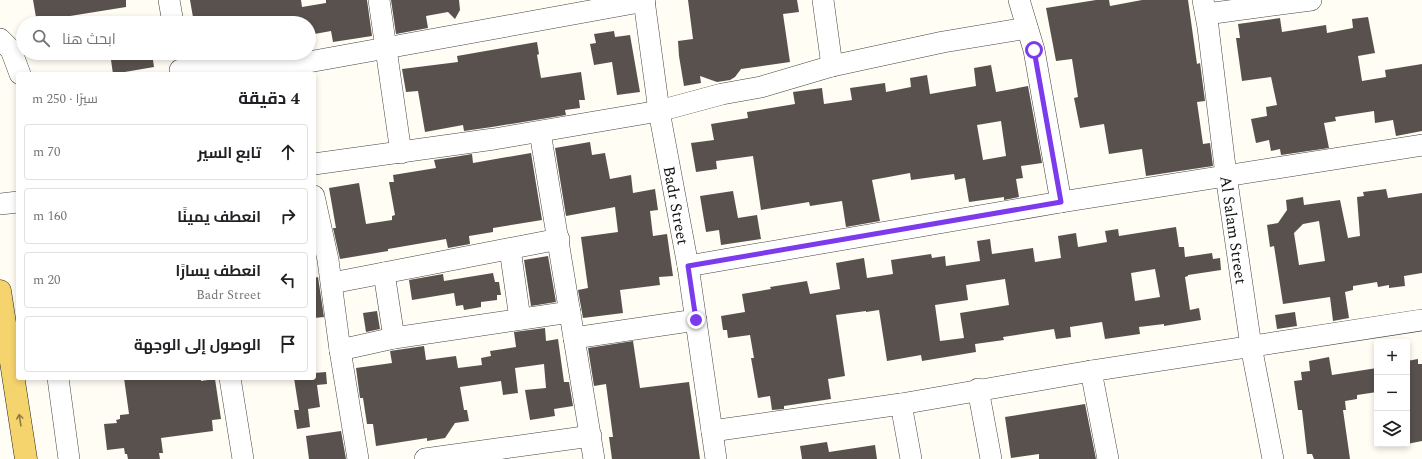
<!DOCTYPE html>
<html lang="ar">
<head>
<meta charset="utf-8">
<style>
	body { margin:0; font-family:Spectral,Cairo,serif; background:#f6f6f6; color:#202124; direction:rtl }
	.controls { position:absolute; right:12px; bottom:12px; display:grid; overflow:hidden; border-radius:4px; box-shadow:0 2px 6px #0003 }
	.controls button { width:36px; height:36px; display:grid; place-items:center; padding:0; border:0; border-bottom:1px solid #e0e0e0; background:#fff; color:#202124; font:20px sans-serif }
	.stop { position:absolute; width:12px; height:12px; margin:-9px; border:3px solid #7c3aed; border-radius:50%; background:#fff }
	.stop.end { background:#7c3aed; border-color:#fff; box-shadow:0 1px 4px #0008 }
	.list { margin:0; padding:0; list-style:none }
	h2 { display:flex; justify-content:space-between; align-items:center; height:52px; margin:0; padding:0 16px; font-size:17px }
	h2 small { font-size:13px; font-weight:400; color:#757577 }
	.list li { display:grid; grid-template-columns:26px 1fr auto; gap:12px; align-items:center; box-sizing:border-box; height:56px; margin:0 8px 8px; padding:0 8px; border:1px solid #e0e0e0; border-radius:4px }
	.list b { display:block; font-size:15px; white-space:nowrap }
	.list p { margin:0; font-size:13px; white-space:nowrap; color:#757577 }
	.list em { font-size:13px; font-style:normal; color:#757577 }
	.icon { flex:none; width:22px; height:22px; fill:none; stroke:currentColor; stroke-width:2; stroke-linecap:round; stroke-linejoin:round }
	.map { position:relative; flex:none; width:1422px; height:459px; overflow:hidden; direction:ltr }
	.search { position:absolute; background:#fff; box-shadow:0 2px 6px #0003; left:16px; top:16px; width:300px; height:44px; display:flex; align-items:center; gap:10px; box-sizing:border-box; padding:0 14px; border-radius:22px; color:#757577; font-size:15px }
	.panel { position:absolute; background:#fff; box-shadow:0 2px 6px #0003; left:16px; top:72px; width:300px; height:308px; border-radius:4px; direction:rtl }
	.map>svg:first-child { display:block }
</style>
</head>
<body>
<div class="map">
<svg width="1422" height="459" viewBox="0 0 1422 459">
	<rect width="100%" height="100%" fill="#fffdf4"/>
	<path fill="#59514d" fill-rule="evenodd" d="M33,0H126V7L70,16V20L55,23H37Z
		M190,0H301L302,7L326,3V0H367L372,36L333,42L331,31L309,35V23H194Z
		M391,0H459L460,10L455,19L448,12L426,16L428,28L396,34Z
		M688,0H797L799,12L783,14L790,62L741,69L735,77L730,80L717,82L700,76L701,83L684,86L679,56L678,41L693,39Z
		M1096,0H1109L1110,6L1142,0H1188L1197,64L1200,63L1205,101L1197,102L1203,144L1210,143L1213,166L1146,176L1142,149L1109,154L1104,124L1080,128L1074,98L1078,97L1072,59L1056,61L1046,8Z
		M1368,17L1375,53L1358,56L1362,81L1386,77L1385,70L1422,64V131L1396,136L1393,120L1375,123L1374,111L1335,117L1336,121L1324,123L1329,148L1281,155L1280,149L1271,151L1269,140L1256,143L1251,119L1267,116L1266,107L1277,105L1271,77L1242,81L1236,38H1240L1238,24L1280,18L1282,32L1326,25L1327,33L1353,28L1352,19Z
		M614,31L615,37L630,35L640,92L617,95L612,62L594,65L590,44L596,43L594,34Z
		M537,42L539,54L537,55L541,78L581,72L585,100H579L580,108L565,110L566,115L492,127L464,131L463,125L425,132L418,91L406,92L402,69L458,62L457,56Z
		M110,53H152L154,67L113,74Z
		M991,65L996,92L1028,86L1042,163L1021,166L1023,178L1016,179L1019,197L1004,200V197L969,202L965,178L955,180L954,174L911,180L910,173L872,180L880,221L846,227L842,201L810,206L809,202L761,210L753,156L716,161L717,169L696,172L691,143L714,140L711,124L748,118L747,112L795,104L793,92L822,88L824,104L852,100L850,88L885,83L886,92L911,87L910,78L927,75L930,94L976,86L974,68ZM1001,121L1006,156L983,160L977,125Z
		M590,142L592,155L605,153L610,179L631,175L633,193L655,189L658,210L650,211L653,236L667,234L673,276L659,277L660,285L620,290L623,313L583,318L578,290L588,288L581,237L618,232L615,207L566,216L555,148Z
		M531,153L542,220L493,228V232L469,236L470,244L448,248L446,239L388,249V251L340,259L333,228H336L329,188L359,183L366,224L392,220V216L395,215L389,182H394L393,175L436,168L434,160L454,157L472,154L473,163Z
		M1386,189L1388,198L1422,193V273L1404,276L1405,286L1389,288V285L1378,287L1377,282L1353,286V290L1345,292L1349,318L1333,321L1330,297L1283,304L1274,246L1270,247L1267,225L1278,223L1287,210L1286,200L1303,197L1304,205L1340,200L1348,238L1360,236L1357,197L1364,196L1363,192ZM1319,221L1325,261L1299,265L1294,233L1303,224Z
		M733,191L738,218L757,215L761,239L721,245L719,230L706,232L700,196Z
		M1176,227L1179,247H1184L1185,257L1212,253L1213,259L1220,258L1221,270L1188,275V276L1185,277L1190,310L1199,308L1201,320L1164,326V324L1139,327L1140,334L1105,339L1102,322L1070,327L1071,337L1056,339L1054,329L1003,337L1004,340L975,344L976,352L922,361L921,355L887,361L879,310L866,312V311L836,315L845,376L828,379L831,399L784,406V409L772,410L770,396L758,398L751,358H754L750,335L728,338L727,330H723L721,316L745,312L742,294L771,289L770,287L807,281L810,294L840,289L836,263L864,258L867,278L893,274L891,260L931,254L932,258L945,256L946,266L980,261L977,241L990,239L992,254L1033,248L1035,262L1061,258L1058,236L1076,233L1078,247L1107,242L1105,231L1118,229L1119,236ZM1155,269L1160,297L1135,301L1131,273ZM1005,279L1009,305L960,313L964,338L940,341L935,305L968,300L966,285Z
		M548,256L556,302L531,306L524,260Z
		M493,273L495,282H499L501,295H497V300L481,302V307L464,310L463,305L456,306L454,293L412,300L409,280L443,274L444,281Z
		M318,277L324,317L314,318V278Z
		M377,311L380,329L366,332L363,313Z
		M1295,312L1297,326L1277,329L1275,315Z
		M545,328L546,341L558,339L564,382H569L573,406L554,409L555,416L530,420L525,390L546,388L544,364L515,368L518,393L503,395L501,381L460,387L464,410H467L469,421L455,423L445,438L427,441V438L376,446L373,424H367L363,398H360L356,368L392,363L390,351L424,346L426,360L456,356L458,368L482,365L481,358L491,356L490,351L516,347L514,332Z
		M633,341L640,388L689,382L700,459H612L609,437H613L606,384L594,386L588,348Z
		M1329,357L1332,375L1377,368V392L1357,395V399L1345,401L1346,410H1343L1350,459H1314L1312,454H1307L1302,410H1298L1294,381L1302,380L1301,372L1310,371L1309,361Z
		M1418,359V364H1422V441L1407,444V361Z
		M326,372L327,384L317,385L320,407L308,409L310,427L297,429L294,410H299L294,378H314V373Z
		M124,378H201V381L215,379L221,419L212,420L213,431L161,438L163,453H159L160,459H128L127,454H125L124,448L107,450L104,424L117,423L116,420L120,419V415L129,414Z
		M1085,404L1096,459H1039V454L1011,458L1005,417Z
		M341,431L346,459H309L306,436Z
		M827,442L829,452L875,445L877,459H802L800,446Z"/>
	<g fill="none" stroke-linecap="round" stroke-linejoin="round">
		<g stroke="#434343" stroke-width="22">
			<g id="minor">
				<path d="M169,0L173,23"/>
				<path d="M379,0L401,153"/>
				<path id="s1" d="M644,0L659,111L688,266L716,459"/>
				<path d="M823,0L832,66"/>
				<path d="M1019,0L1034,50L1061,202"/>
				<path id="s2" d="M1203,0L1208,27L1226,175L1251,346L1273,459"/>
				<path d="M1206,14L1311,0"/>
				<path d="M0,39L11,50L20,74"/>
				<path d="M180,70L292,65L645,1"/>
				<path d="M540,132L594,459"/>
				<path d="M314,164L494,139L659,111L722,94L761,87L832,66L943,42L1027,28"/>
				<path d="M314,196L328,260L340,350L358,459"/>
				<path d="M0,204L18,202"/>
				<path d="M510,249L520,319"/>
				<path d="M688,266L1061,202L1422,145"/>
				<path d="M384,273L394,338"/>
				<path d="M332,283L559,239"/>
				<path d="M574,338L696,320"/>
				<path d="M340,350L394,338L570,312"/>
				<path d="M1091,371L1108,459"/>
				<path d="M58,378L69,459"/>
				<path d="M230,378L243,459"/>
				<path d="M978,389L991,459"/>
				<path d="M901,404L911,459"/>
				<path d="M712,431L901,404L1091,371L1422,320"/>
				<path d="M425,459L591,436"/>
			</g>
		</g>
		<g stroke="#212121" stroke-width="23">
			<path id="major" d="M0,291L26,459"/>
		</g>
		<use href="#minor" stroke="#fff" stroke-width="21"/>
		<use href="#major" stroke="#f5d46e" stroke-width="22"/>
	</g>
	<defs><path id="oneway-shaft" d="M-6 0H5M1.5-3L5.5 0L1.5 3" fill="none" stroke-width="1.6" stroke-linecap="round" stroke-linejoin="round"/></defs>
	<use stroke="#8e7c44" href="#oneway-shaft" transform="translate(20 420) rotate(-99)"/>
	<g fill="none" stroke-linecap="round" stroke-linejoin="round">
		<path stroke="#7c3aed" stroke-width="5" d="M696,320L688,266L1061,202L1034,50"/>
	</g>
	<g text-anchor="middle" stroke-width="4" stroke-linejoin="round" paint-order="stroke">
		<g font-size="16" fill="#101010" stroke="#fff">
			<text dy="6" stroke="none"><textPath href="#s1" startOffset="208">Badr Street</textPath></text>
			<text dy="6" stroke="none"><textPath href="#s2" startOffset="232">Al Salam Street</textPath></text>
		</g>
	</g>
</svg>
<div class="controls">
<button>+</button>
<button>−</button>
<button><svg class="icon" aria-label="layers" viewBox="0 0 24 24"><path d="M12 4l9 5-9 5-9-5zM3 14l9 5 9-5"/></svg></button>
</div>
<div class="stop" style="left:1034px;top:50px"></div>
<div class="stop end" style="left:696px;top:320px"></div>
<div class="search"><svg class="icon" aria-label="search" viewBox="0 0 24 24"><circle cx="10" cy="10" r="6"/><path d="M15 15l6 6"/></svg>ابحث هنا</div>
<section class="panel">
<h2>4 دقيقة<small>سيرًا · 250 m</small></h2>
<ul class="list">
<li><svg class="icon" aria-label="ahead" viewBox="0 0 24 24"><path d="M12 20V5M6 11l6-6 6 6"/></svg><div><b>تابع السير</b></div><em>70 m</em></li>
<li><svg class="icon" aria-label="right" viewBox="0 0 24 24"><path d="M7 20v-9h11M14 6l5 5-5 5"/></svg><div><b>انعطف يمينًا</b></div><em>160 m</em></li>
<li><svg class="icon" aria-label="left" viewBox="0 0 24 24"><path d="M17 20v-9H6M10 6l-5 5 5 5"/></svg><div><b>انعطف يسارًا</b><p>Badr Street</p></div><em>20 m</em></li>
<li><svg class="icon" aria-label="arrive" viewBox="0 0 24 24"><path d="M6 21V4h12l-3 4 3 4H6"/></svg><div><b>الوصول إلى الوجهة</b></div></li>
</ul>
</section>
</div>
</body>
</html>
